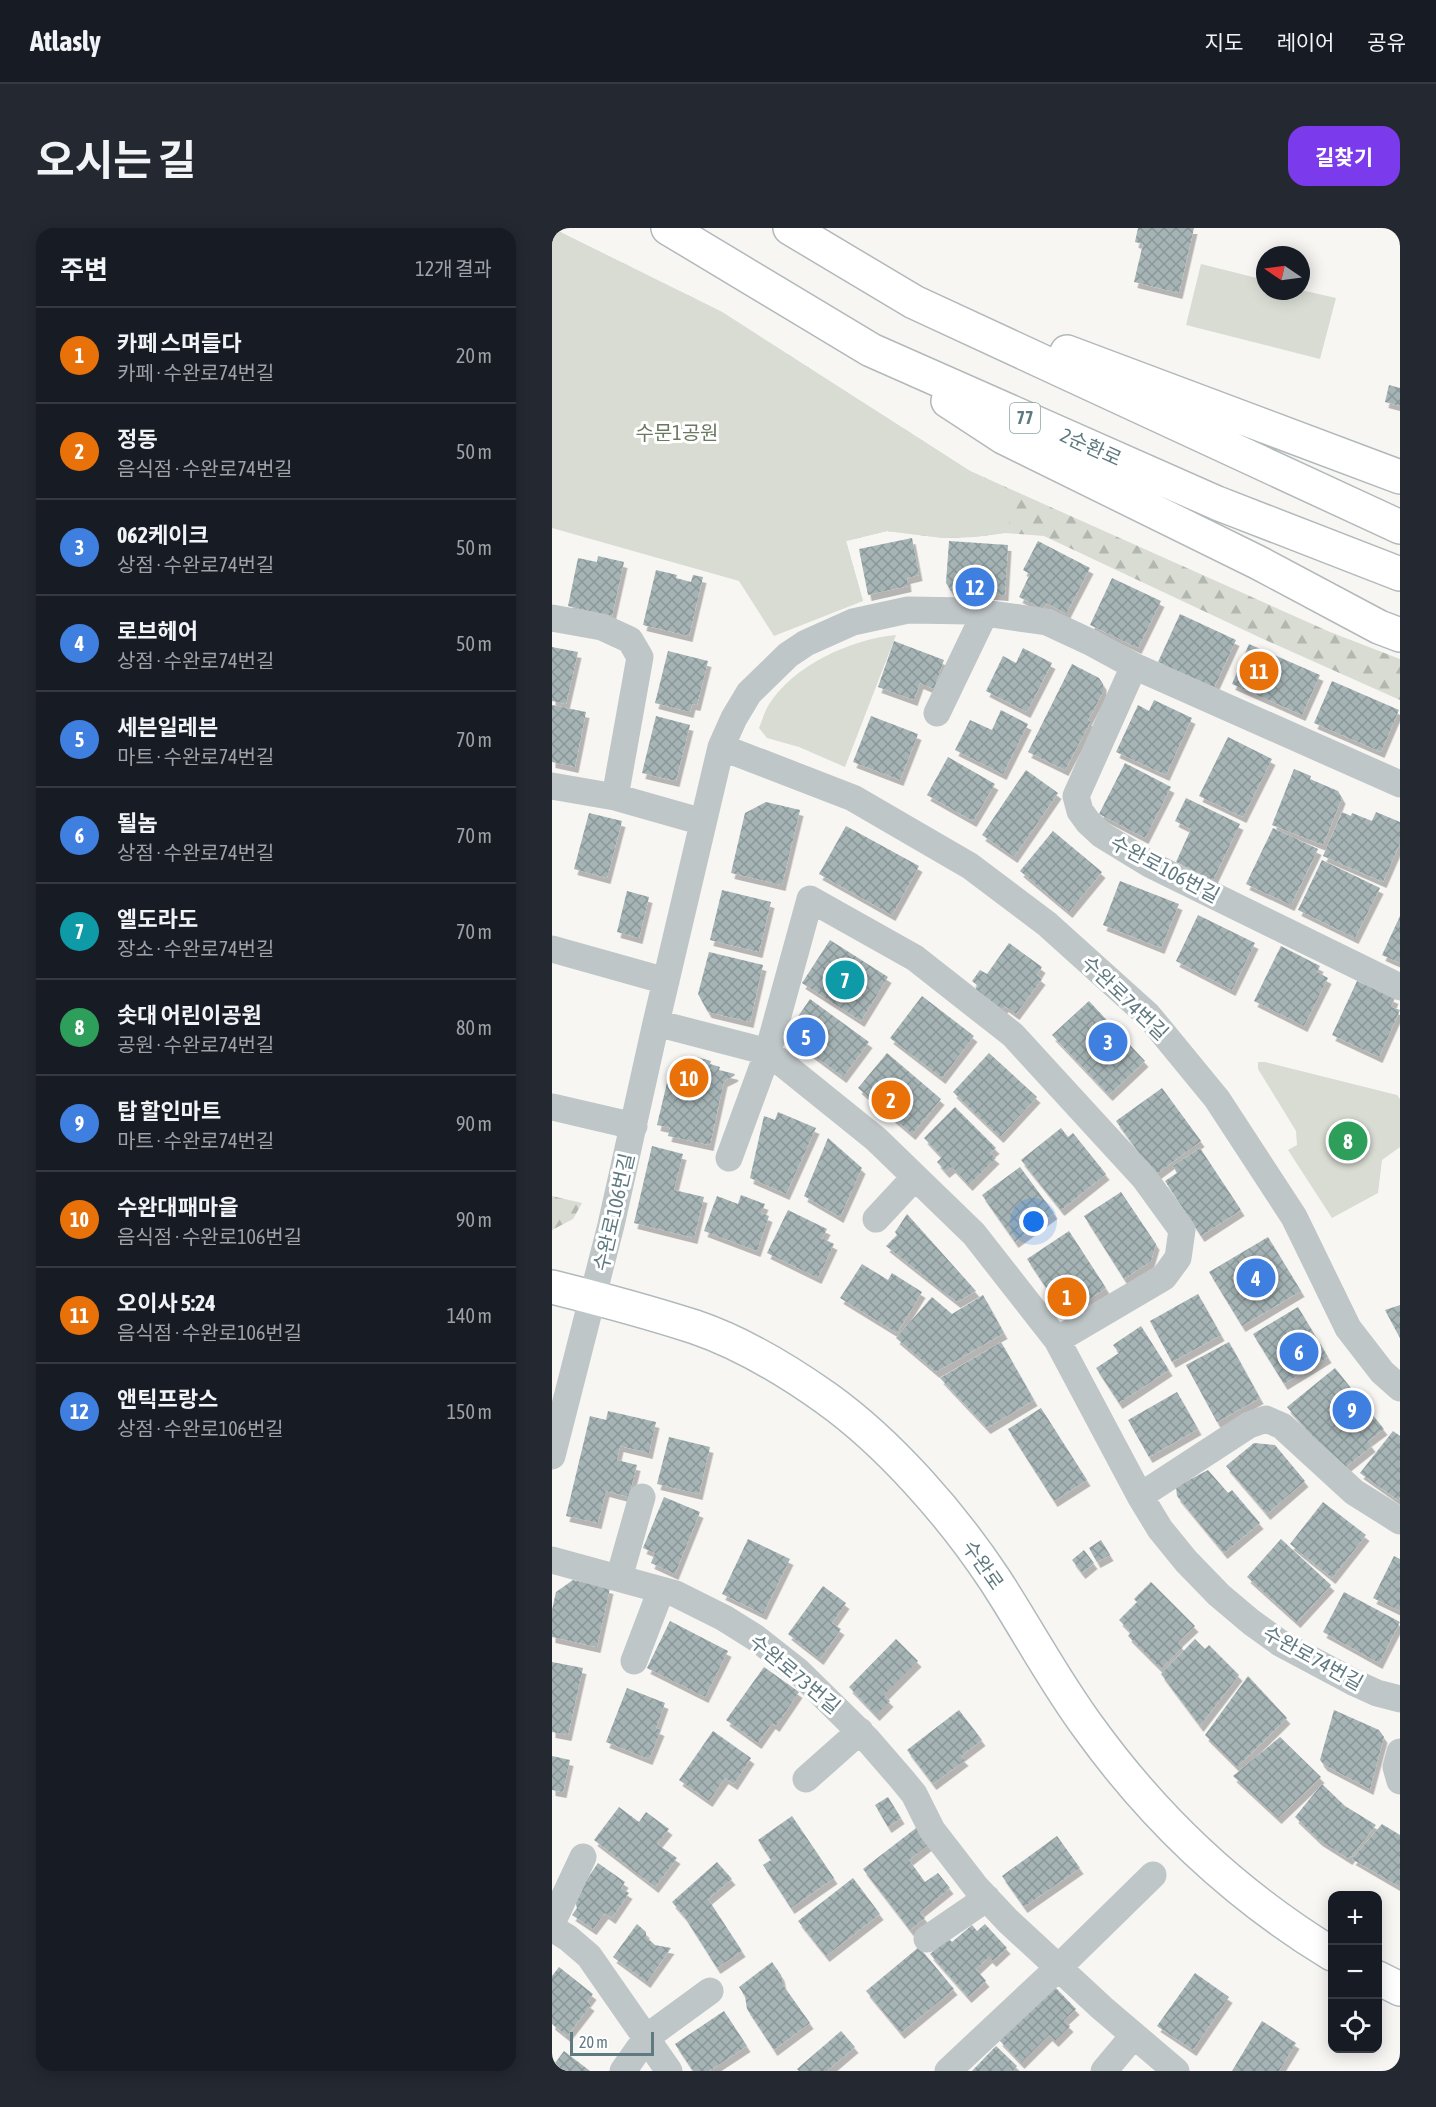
<!DOCTYPE html>
<html lang="ko">
<head>
<meta charset="utf-8">
<style>
	body { margin:0; font-family:"Asap Condensed","Noto Sans KR",sans-serif; background:#242831; color:#f1f3f6 }
	.controls { position:absolute; right:18px; bottom:18px; display:grid; overflow:hidden; border-radius:12px; box-shadow:0 3px 15px #0003 }
	.controls button { width:54px; height:54px; display:grid; place-items:center; padding:0; border:0; border-bottom:2px solid #363941; background:#171b24; color:#f1f3f6; font:30px sans-serif }
	.compass { position:absolute; left:704px; top:18px; width:54px; height:54px; border-radius:50%; background:#171b24; box-shadow:0 3px 15px #0003; rotate:283deg }
	.scale { position:absolute; left:18px; bottom:15px; width:84px; box-sizing:border-box; padding-left:6px; border:3px solid #5f7a81; border-top:0; font-size:16px; line-height:21px; white-space:nowrap; color:#5f7a81; -webkit-text-stroke:4px #fff; paint-order:stroke }
	.you { position:absolute; left:482px; top:994px; width:21px; height:21px; margin:-15px; border:4px solid #fff; border-radius:50%; background:#1a73e8; box-shadow:0 0 0 9px #1a73e833 }
	.badge { display:grid; place-items:center; width:39px; height:39px; border-radius:50%; background:#7c3aed; color:#fff; font-size:20px; font-weight:700 }
	.pin { position:absolute; translate:-50% -50%; border:3px solid #fff; box-shadow:0 2px 6px #0006 }
	.list { margin:0; padding:0; list-style:none }
	h2 { display:flex; justify-content:space-between; align-items:center; height:78px; margin:0; padding:0 24px; font-size:26px }
	h2 small { font-size:20px; font-weight:400; color:#9ea1a6 }
	.list li { display:grid; grid-template-columns:39px 1fr auto; gap:18px; align-items:center; box-sizing:border-box; height:96px; padding:0 24px; border-top:2px solid #363941 }
	.list b { display:block; font-size:22px; white-space:nowrap }
	.list p { margin:0; font-size:20px; white-space:nowrap; color:#9ea1a6 }
	.list em { font-size:20px; font-style:normal; color:#9ea1a6 }
	.icon { flex:none; width:33px; height:33px; fill:none; stroke:currentColor; stroke-width:2; stroke-linecap:round; stroke-linejoin:round }
	.map { position:relative; flex:none; width:848px; height:1843px; overflow:hidden; border-radius:18px }
	header { display:flex; align-items:center; gap:36px; box-sizing:border-box; height:84px; padding:0 30px; background:#171b24; border-bottom:2px solid #363941 }
	header strong { font-size:28px }
	nav { display:flex; gap:33px; margin-inline-start:auto; font-size:21px }
	.intro { display:flex; align-items:center; justify-content:space-between; box-sizing:border-box; height:144px; padding:0 36px }
	h1 { margin:0; font-size:42px }
	.button { padding:15px 27px; border-radius:18px; background:#7c3aed; color:#fff; font-size:21px; font-weight:700 }
	main { display:flex; gap:36px; padding:0 36px }
	aside { flex:1; background:#171b24; border-radius:18px; box-shadow:0 3px 15px #0003 }
	.map>svg:first-child { display:block }
</style>
</head>
<body>
<header>
<strong>Atlasly</strong>
<nav><a>지도</a><a>레이어</a><a>공유</a></nav>
</header>
<div class="intro"><h1>오시는 길</h1><a class="button">길찾기</a></div>
<main>
<aside>
<h2>주변<small>12개 결과</small></h2>
<ul class="list">
<li><span class="badge" style="background:#e8710a">1</span><div><b>카페 스며들다</b><p>카페 · 수완로74번길</p></div><em>20 m</em></li>
<li><span class="badge" style="background:#e8710a">2</span><div><b>정동</b><p>음식점 · 수완로74번길</p></div><em>50 m</em></li>
<li><span class="badge" style="background:#3f7fe0">3</span><div><b>062케이크</b><p>상점 · 수완로74번길</p></div><em>50 m</em></li>
<li><span class="badge" style="background:#3f7fe0">4</span><div><b>로브헤어</b><p>상점 · 수완로74번길</p></div><em>50 m</em></li>
<li><span class="badge" style="background:#3f7fe0">5</span><div><b>세븐일레븐</b><p>마트 · 수완로74번길</p></div><em>70 m</em></li>
<li><span class="badge" style="background:#3f7fe0">6</span><div><b>될놈</b><p>상점 · 수완로74번길</p></div><em>70 m</em></li>
<li><span class="badge" style="background:#0f9aa8">7</span><div><b>엘도라도</b><p>장소 · 수완로74번길</p></div><em>70 m</em></li>
<li><span class="badge" style="background:#2e9e5b">8</span><div><b>솟대 어린이공원</b><p>공원 · 수완로74번길</p></div><em>80 m</em></li>
<li><span class="badge" style="background:#3f7fe0">9</span><div><b>탑 할인마트</b><p>마트 · 수완로74번길</p></div><em>90 m</em></li>
<li><span class="badge" style="background:#e8710a">10</span><div><b>수완대패마을</b><p>음식점 · 수완로106번길</p></div><em>90 m</em></li>
<li><span class="badge" style="background:#e8710a">11</span><div><b>오이사 5:24</b><p>음식점 · 수완로106번길</p></div><em>140 m</em></li>
<li><span class="badge" style="background:#3f7fe0">12</span><div><b>앤틱프랑스</b><p>상점 · 수완로106번길</p></div><em>150 m</em></li>
</ul>
</aside>
<div class="map">
<svg width="848" height="1843" viewBox="0 0 848 1843">
	<defs>
		<pattern id="forest-firs" width="22" height="20" patternUnits="userSpaceOnUse" patternTransform="scale(1.5)"><rect width="22" height="20" fill="#d8dcd2"/><path d="M5 1l3.5 6h-7zM16 11l3.5 6h-7z" fill="#b2b7b0"/></pattern>
		<pattern id="building-cross-hatch" width="8" height="8" patternUnits="userSpaceOnUse" patternTransform="scale(1.5)"><rect width="8" height="8" fill="#a6b4b6"/><path d="M0 0l8 8M0 8l8-8" fill="none" stroke="#8a9799"/></pattern>
		<filter id="shadow"><feDropShadow dx="3.5" dy="6" stdDeviation="0" flood-color="#0004"/></filter>
	</defs>
	<rect width="100%" height="100%" fill="#f7f6f3"/>
	<path fill="url(#forest-firs)" d="M0,0L170,84L418,243L778,404L848,431V472L709,410L492,308L453,305L422,309L391,310L335,303L294,313L311,373L294,364Z
		M0,968L30,975L21,991L0,1002Z"/>
	<path fill="#d8dcd2" d="M0,0L170,84L418,243L469,267L453,305L422,309L391,310L335,303L294,313L311,373L222,408L187,353L0,300Z
		M649,36L713,52V63L749,62L784,70L768,131L634,97Z
		M344,407L293,539L247,519L215,510L207,500C210,493 212,485 216,478C240,438 299,411 344,407Z
		M706,834H713L845,867L848,871V919L830,932L826,965L780,990L736,922L745,917L744,903L706,841Z"/>
	<path fill="url(#building-cross-hatch)" filter="url(#shadow)" d="M586,0H642L627,65L582,54L591,16L583,14Z
		M837,157L848,160V178L833,174Z
		M360,310L367,347L355,350L356,358L316,367L307,321Z
		M397,313L456,317L453,367L399,363L394,355Z
		M486,313L538,340L514,386L495,375L491,381L467,369L478,346L471,342Z
		M46,328L72,334L60,388L16,378L26,330L45,334Z
		M104,342L125,347L124,350L139,354L141,347L151,349L137,408L91,397Z
		M560,350L609,373L586,420L538,397Z
		M628,386L684,412L662,460L606,434Z
		M342,413L392,432L382,461L368,455L362,472L326,459Z
		M697,416L768,447L750,487L680,456Z
		M0,419L26,424L14,476L0,473Z
		M471,420L500,435L475,484L434,463L451,428L464,435Z
		M116,423L156,433L145,477L140,476L138,484L103,475Z
		M520,436L547,450L551,456V464L536,492L539,493L513,542L476,524Z
		M780,453L847,482L829,524L762,495Z
		M602,472L640,490L614,547L564,524L586,477L597,483Z
		M0,477L34,484L23,539L0,534Z
		M449,482L476,496L451,546L403,522L418,492L440,502Z
		M104,488L138,497L124,553L90,545Z
		M319,488L366,506L348,552L301,534Z
		M676,509L720,531L691,589L647,568Z
		M396,529L443,556L421,593L375,567Z
		M573,535L619,559L593,610L547,586Z
		M742,541L759,548L758,551L786,563L790,570L771,617L720,597Z
		M474,542L506,565L462,629L430,607Z
		M634,570L688,596L661,652L624,634L639,601L623,593Z
		M214,574L248,582L230,657L179,645L193,585Z
		M790,584L799,588L800,585L820,593L824,584L848,594V615L831,654L771,628Z
		M37,585L70,593L55,650L22,641Z
		M294,598L367,638L340,687L267,646Z
		M721,600L766,621L739,677L694,656Z
		M501,603L550,644L517,684L468,643Z
		M770,632L828,660L803,710L746,682Z
		M568,653L627,676L609,720L551,697Z
		M170,662L219,674L207,724L158,712Z
		M75,663L97,669L87,710L65,704Z
		M646,687L703,715L680,762L624,733Z
		M848,688V735L830,727Z
		M278,712L336,749L309,793L250,755Z
		M457,715L490,739L485,747L490,751L464,786L453,778L449,783L422,763L426,758L420,753L428,742L435,746Z
		M729,718L768,738L765,744L776,750L752,798L702,773Z
		M157,724L211,737L198,794L156,784L146,766Z
		M805,753L843,770L839,779L848,782L827,829L780,807Z
		M370,768L422,808L390,850L338,810Z
		M258,771L317,814L291,849L240,811L252,795L245,790Z
		M537,773L593,833L557,867L500,807Z
		M335,825L389,871L360,906L306,860Z
		M437,825L485,869L448,909L401,864Z
		M145,829L159,833L158,836L168,839L167,842L183,846L182,848L172,853L158,917L116,908L118,900L105,897L117,846L122,847L123,841L128,842Z
		M610,860L649,913L603,947L564,893Z
		M403,879L444,920L438,925L444,930L417,957L400,939L394,944L385,934L390,929L372,910Z
		M226,884L264,900L234,966L198,950L212,888L223,892Z
		M509,900L516,909L521,905L554,946L509,982L469,932Z
		M276,910L310,940L288,989L252,968Z
		M100,918L131,926L122,962L152,969L142,1010L82,995Z
		M648,920L689,982L649,1008L613,953L625,945L621,938Z
		M468,939L502,985L463,1014L430,967Z
		M569,964L604,1016L599,1033L572,1051L532,988Z
		M189,967L213,976L209,985L217,988L205,1023L152,1003L165,968L186,976Z
		M236,982L275,1001L270,1010L282,1016L266,1050L215,1025Z
		M355,986L424,1063L405,1074L334,1018L345,1007L343,1004Z
		M517,1003L554,1060L520,1083L511,1085L475,1031Z
		M716,1009L749,1063L690,1098L657,1044Z
		M310,1036L336,1052L340,1045L370,1064L345,1105L288,1070Z
		M646,1066L669,1107L620,1134L598,1093Z
		M431,1067L452,1105L384,1144L344,1110L380,1069L400,1086Z
		M848,1077V1110L833,1082Z
		M746,1079L776,1129L732,1156L701,1106Z
		M589,1098L617,1142L567,1175L544,1140L567,1125L561,1117Z
		M449,1114L482,1172L435,1200L388,1150Z
		M677,1114L708,1170L665,1194L634,1137Z
		M783,1140L832,1201L816,1213L820,1218L790,1242L735,1179Z
		M625,1164L646,1201L597,1229L576,1192Z
		M489,1180L535,1252L502,1273L456,1201Z
		M56,1183L104,1194L97,1225L68,1218L65,1232L85,1237L77,1269L54,1263L46,1295L14,1288L38,1188L54,1192Z
		M841,1203L848,1208V1270L846,1272L808,1245Z
		M117,1209L158,1219L147,1266L105,1256Z
		M702,1215L723,1217L753,1253L715,1286L674,1238Z
		M656,1242L676,1265L680,1262L708,1295L672,1325L625,1268L624,1259Z
		M112,1269L148,1284L123,1346L99,1335L103,1325L91,1320Z
		M771,1274L814,1307L780,1350L738,1316Z
		M196,1311L238,1331L211,1386L170,1366Z
		M729,1311L779,1357L745,1394L695,1349Z
		M549,1312L558,1327L545,1334L537,1320Z
		M532,1322L542,1335L530,1345L520,1332Z
		M842,1328L848,1331V1383L821,1370Z
		M21,1352L58,1360L45,1419L0,1409V1382L4,1364Z
		M599,1354L643,1398L626,1414L631,1419L609,1441L576,1408L579,1404L567,1392L585,1374L582,1371Z
		M271,1358L294,1375L280,1395L289,1401L268,1431L236,1406Z
		M792,1364L848,1394L827,1435L771,1404Z
		M118,1393L176,1423L153,1469L95,1440Z
		M344,1411L366,1433L332,1467L338,1473L324,1487L297,1459Z
		M643,1411L653,1421L657,1417L687,1447L648,1498L609,1446Z
		M0,1434L31,1440L16,1507L0,1504Z
		M212,1439L247,1464L224,1498L220,1495L206,1515L174,1492Z
		M696,1448L735,1490L685,1539L653,1507Z
		M75,1460L113,1475L104,1500L109,1502L97,1531L54,1514Z
		M407,1482L430,1512L409,1528L413,1532L381,1556L355,1522Z
		M782,1482L827,1502L832,1509L818,1561L772,1537L768,1532Z
		M161,1503L199,1530L182,1556L173,1550L157,1573L127,1552Z
		M728,1509L769,1549L726,1590L681,1548Z
		M0,1528L18,1532L11,1564L0,1562Z
		M770,1556L793,1578L824,1597L797,1631L767,1612L743,1589Z
		M336,1569L349,1590L336,1599L323,1577Z
		M67,1579L87,1594L94,1584L117,1601L105,1616L125,1630L103,1659L42,1612Z
		M240,1588L282,1650L239,1680L211,1637L219,1632L206,1612Z
		M830,1596L848,1607V1659L800,1631Z
		M368,1597L381,1613L357,1632L373,1654L386,1645L398,1660L368,1684L373,1690L358,1702L311,1641Z
		M505,1608L528,1640L472,1679L450,1648Z
		M165,1634L180,1651L156,1671L190,1723L165,1740L132,1688L120,1674Z
		M46,1635L73,1654L69,1660L77,1665L60,1690L53,1685L41,1701L20,1687L25,1680L22,1670Z
		M301,1650L328,1686L274,1728L246,1693Z
		M85,1696L94,1704V1709L103,1717L119,1720L95,1754L61,1729Z
		M433,1696L455,1720L441,1733L437,1729L424,1741L434,1753L416,1769L378,1726L396,1710L400,1714L420,1697L425,1703Z
		M367,1719L402,1761L349,1805L314,1763Z
		M220,1734L229,1747L231,1757L258,1795L222,1822L195,1781L193,1768L187,1759Z
		M7,1739L41,1766L35,1774L39,1777L15,1808L0,1796V1748Z
		M643,1745L677,1769L641,1822L605,1798Z
		M503,1759L524,1781L512,1792L518,1798L503,1813L497,1807L469,1835L447,1812Z
		M172,1783L195,1818L157,1843H141L123,1816Z
		M710,1793L744,1815L727,1843H680Z
		M289,1803L303,1819L276,1842L277,1843H247L245,1841Z
		M444,1818L465,1838L461,1843H420Z
		M12,1823L38,1843H0V1839Z"/>
	<g fill="none" stroke-linecap="round" stroke-linejoin="round">
		<g stroke="#b0b9bb" stroke-width="36">
			<path id="major" d="M0,1059C48,1071 96,1084 143,1099C187,1114 236,1143 274,1170C337,1215 400,1287 443,1352C475,1401 502,1453 537,1500C602,1590 685,1668 780,1726
				M826,1750L848,1761"/>
		</g>
		<g stroke="#b2b9bb" stroke-width="36">
			<path id="highway" d="M116,0L319,122L665,275L848,346
				M238,0L362,74L848,299
				M515,124L848,249
				M396,173L451,209L707,335L827,399L848,407"/>
		</g>
		<path stroke="#bfc6c8" stroke-width="27" d="M0,390L50,399L78,412L88,429L63,569
			M582,438L524,568L528,583L536,594L550,607L599,637L848,759
			M385,485L433,385
			M169,519L301,570L418,638L495,696L596,787L665,871L742,989L796,1100L830,1144L848,1160
			M0,558L63,569L151,594
			M0,721L114,753
			M104,795L216,824L324,911L422,1006L505,1112L588,1268L608,1301L634,1333L667,1367L699,1394L728,1415L803,1455L825,1465L848,1471
			M0,879L82,898
			M177,930L216,824L258,671L363,730L461,807L593,951L630,1002L626,1030L612,1049L505,1112
			M324,991L363,949
			M0,1228L59,997L104,795L169,519L182,490L197,465L236,427L254,415L301,394L356,382L419,383L495,394L538,414L582,438L848,556
			M588,1268L697,1197L714,1191L730,1198L802,1264L848,1293
			M0,1332L124,1366L172,1390L204,1410L246,1443L315,1511L348,1549L362,1566L380,1602L424,1659L456,1693L550,1780L624,1843
			M67,1350L90,1269
			M82,1433L109,1362
			M848,1524L844,1539L848,1553
			M254,1551L308,1503
			M0,1695L31,1629
			M0,1700L16,1710L37,1728L117,1843
			M375,1711L435,1670
			M71,1843L95,1809L158,1763
			M396,1843L506,1740L601,1647
			M552,1843L582,1807"/>
		<use href="#major" stroke="#fff" stroke-width="33"/>
		<use href="#highway" stroke="#fff" stroke-width="33"/>
	</g>
	<g text-anchor="middle" stroke-width="6" stroke-linejoin="round" paint-order="stroke">
		<rect fill="#fff" stroke="#8fa2a7" stroke-width="1.5" x="458" y="175" width="30" height="30" rx="4.5"/>
		<g font-size="18" font-weight="bold" fill="#5f7a81">
			<text x="473" y="196">77</text>
		</g>
		<g font-size="20" fill="#69795f" stroke="#fff">
			<text x="125" y="212">수문1공원</text>
		</g>
		<g font-size="20" fill="#5f7a81" stroke="#fff">
			<text transform="translate(539 219) rotate(24)" y="7">2순환로</text>
			<text transform="translate(613 641) rotate(28)" y="7">수완로106번길</text>
			<text transform="translate(573 770) rotate(44)" y="7">수완로74번길</text>
			<text transform="translate(62 984) rotate(-77)" y="7">수완로106번길</text>
			<text transform="translate(431 1337) rotate(55)" y="7">수완로</text>
			<text transform="translate(761 1430) rotate(29)" y="7">수완로74번길</text>
			<text transform="translate(243 1446) rotate(40)" y="7">수완로73번길</text>
		</g>
	</g>
</svg>
<div class="controls">
<button>+</button>
<button>−</button>
<button><svg class="icon" aria-label="locate" viewBox="0 0 24 24"><circle cx="12" cy="12" r="6"/><path d="M12 2v4M12 18v4M2 12h4M18 12h4"/></svg></button>
</div>
<svg class="compass" viewBox="-18 -18 36 36"><path d="M0-13l5 13h-10z" fill="#e53935"/><path d="M0 13l5-13h-10z" fill="#9ea1a6"/></svg>
<div class="scale">20 m</div>
<div class="you"></div>
<div class="pin badge" style="left:515px;top:1069px;background:#e8710a">1</div>
<div class="pin badge" style="left:339px;top:872px;background:#e8710a">2</div>
<div class="pin badge" style="left:556px;top:814px;background:#3f7fe0">3</div>
<div class="pin badge" style="left:704px;top:1050px;background:#3f7fe0">4</div>
<div class="pin badge" style="left:254px;top:809px;background:#3f7fe0">5</div>
<div class="pin badge" style="left:747px;top:1124px;background:#3f7fe0">6</div>
<div class="pin badge" style="left:293px;top:752px;background:#0f9aa8">7</div>
<div class="pin badge" style="left:796px;top:913px;background:#2e9e5b">8</div>
<div class="pin badge" style="left:800px;top:1182px;background:#3f7fe0">9</div>
<div class="pin badge" style="left:137px;top:850px;background:#e8710a">10</div>
<div class="pin badge" style="left:707px;top:443px;background:#e8710a">11</div>
<div class="pin badge" style="left:423px;top:359px;background:#3f7fe0">12</div>
</div>
</main>
</body>
</html>
